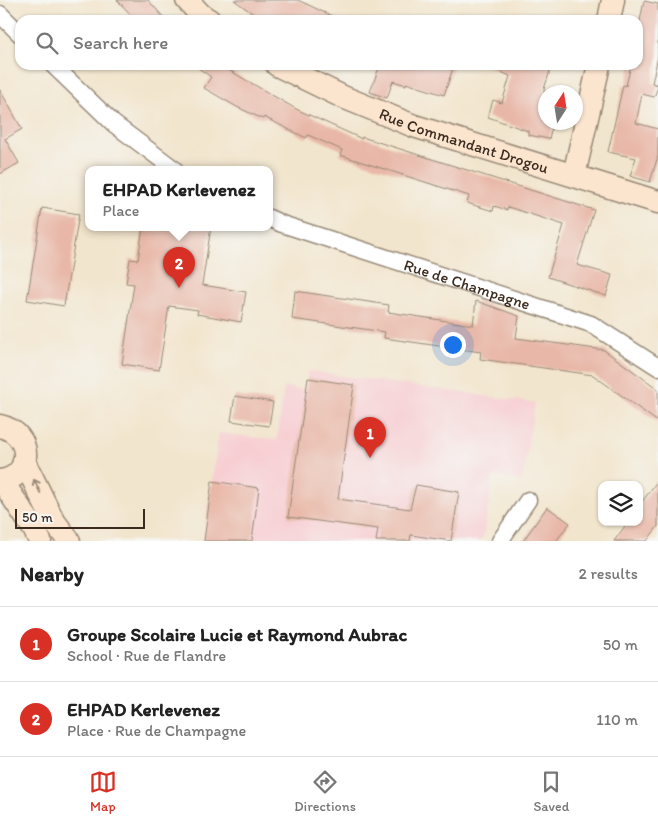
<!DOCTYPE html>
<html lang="en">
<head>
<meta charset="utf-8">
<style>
	body { margin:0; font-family:Itim,sans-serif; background:#f2f2f2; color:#222 }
	.controls { position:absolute; right:15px; bottom:15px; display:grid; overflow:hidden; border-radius:10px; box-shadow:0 1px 4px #0004 }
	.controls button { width:45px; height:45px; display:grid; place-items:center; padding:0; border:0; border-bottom:1px solid #e0e0e0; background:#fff; color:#222; font:25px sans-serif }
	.compass { position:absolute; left:538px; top:85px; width:45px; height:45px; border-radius:50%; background:#fff; box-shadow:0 1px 4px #0004; rotate:12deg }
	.scale { position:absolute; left:15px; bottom:12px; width:130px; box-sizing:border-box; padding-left:5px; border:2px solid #3b2a1e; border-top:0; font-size:14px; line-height:18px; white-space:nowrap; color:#3b2a1e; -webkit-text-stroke:4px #f6f6f2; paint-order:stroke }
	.you { position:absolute; left:452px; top:344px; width:18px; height:18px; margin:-12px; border:4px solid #fff; border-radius:50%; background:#1a73e8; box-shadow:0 0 0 8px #1a73e833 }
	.badge { display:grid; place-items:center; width:32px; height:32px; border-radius:50%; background:#d93025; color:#fff; font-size:16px; font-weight:700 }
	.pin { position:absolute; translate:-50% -41px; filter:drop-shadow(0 1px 2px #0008) }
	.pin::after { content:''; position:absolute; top:26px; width:18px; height:15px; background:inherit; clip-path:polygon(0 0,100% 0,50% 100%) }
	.popup { position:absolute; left:85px; top:166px; width:188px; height:65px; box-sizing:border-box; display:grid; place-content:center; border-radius:10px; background:#fff; filter:drop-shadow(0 1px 4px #0005); font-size:16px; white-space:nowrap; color:#767676 }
	.popup b { font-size:19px; color:#222 }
	.popup::after { content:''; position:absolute; left:50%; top:100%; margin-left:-10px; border:10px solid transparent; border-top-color:#fff }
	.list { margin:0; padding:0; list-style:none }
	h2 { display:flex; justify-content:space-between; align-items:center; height:65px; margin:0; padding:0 20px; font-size:21px }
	h2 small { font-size:16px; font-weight:400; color:#767676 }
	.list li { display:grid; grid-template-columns:32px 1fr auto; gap:15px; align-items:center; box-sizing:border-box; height:75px; padding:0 20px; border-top:1px solid #e0e0e0 }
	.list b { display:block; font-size:19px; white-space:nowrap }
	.list p { margin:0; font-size:16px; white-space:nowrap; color:#767676 }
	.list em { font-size:16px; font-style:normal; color:#767676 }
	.icon { flex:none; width:28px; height:28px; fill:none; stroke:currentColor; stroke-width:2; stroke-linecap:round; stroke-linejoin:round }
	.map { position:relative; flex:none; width:658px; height:541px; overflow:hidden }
	.search { position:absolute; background:#fff; box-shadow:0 1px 4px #0004; left:15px; right:15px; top:15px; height:55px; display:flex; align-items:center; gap:12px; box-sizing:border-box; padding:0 18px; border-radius:15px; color:#767676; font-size:19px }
	.sheet { height:215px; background:#fff }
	nav { display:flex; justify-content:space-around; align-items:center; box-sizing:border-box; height:70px; border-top:1px solid #e0e0e0; background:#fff; font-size:14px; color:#767676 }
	nav a { display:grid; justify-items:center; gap:2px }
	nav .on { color:#d93025 }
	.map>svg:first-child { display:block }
</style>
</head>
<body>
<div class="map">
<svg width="658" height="541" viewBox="0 0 658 541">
	<rect width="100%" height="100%" fill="#f6f6f2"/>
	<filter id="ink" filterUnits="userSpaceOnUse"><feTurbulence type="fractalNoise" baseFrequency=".02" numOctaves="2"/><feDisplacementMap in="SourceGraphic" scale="10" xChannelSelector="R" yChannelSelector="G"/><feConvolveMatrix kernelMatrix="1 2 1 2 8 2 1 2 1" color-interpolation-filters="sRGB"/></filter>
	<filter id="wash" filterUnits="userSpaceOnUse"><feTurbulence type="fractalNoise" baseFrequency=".0096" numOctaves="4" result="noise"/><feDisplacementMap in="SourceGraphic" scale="20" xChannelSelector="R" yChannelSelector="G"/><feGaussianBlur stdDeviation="1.12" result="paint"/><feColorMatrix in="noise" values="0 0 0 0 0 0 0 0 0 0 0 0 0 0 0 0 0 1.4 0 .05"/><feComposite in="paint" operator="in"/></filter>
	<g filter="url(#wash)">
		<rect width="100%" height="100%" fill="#f2e5cd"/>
		<path fill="#f7cfd3" d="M308,371L535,403L522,481L493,477L483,538L480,541H203L219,433L277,440L284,387L305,390Z"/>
		<g id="blocks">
			<path fill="#e8b7a7" d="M117,0H148L166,20H136Z
				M234,0H298L340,20H262Z
				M644,1L658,4V56L652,83L658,85V87L654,97L642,94L636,123L658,129V156L650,182L630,176L636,158L608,152L623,85L626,86L631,65H638V31Z
				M194,65H220L296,109L362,139V137L594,210L577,265L612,275L606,296L548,277L564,225L508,207L507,210L494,206L493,211L467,203L469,196L340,155L342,150L308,135L306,138L264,117L263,119L237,107L204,88L211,77Z
				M380,65H454L444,95L406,83V85L393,81L387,98L370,92Z
				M485,65H552L544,89L546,122H553L549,139L528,135V131L488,117L493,100L502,103L510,76Z
				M0,90L22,129L5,139L19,163L0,174Z
				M42,208L79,214L64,306L27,300Z
				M143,227H211L202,285L246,292L241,322L197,314L198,310L169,306L159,370L122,364L134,284L126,283L130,259L138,260Z
				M295,291L389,305L388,312L473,325L476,301L519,316L516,338L604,350L658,389V422L593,375L480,359L481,352L384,338L385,332L292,319Z
				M308,378L354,385L338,499L410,509L416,485L459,492L451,541L411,535L410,541H376L378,529L288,517Z
				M235,396L273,402L269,426L231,421Z
				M658,480V526L647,541H614L628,522H639V506Z
				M212,481L259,488L252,541H204Z
				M547,507L570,523L556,541H523Z"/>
		</g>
	</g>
	<g filter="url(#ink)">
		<use href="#blocks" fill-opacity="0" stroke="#968876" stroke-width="1"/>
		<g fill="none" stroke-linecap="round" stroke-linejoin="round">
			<g stroke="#968876" stroke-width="19">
				<g id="street">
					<path d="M0,14L20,34"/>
					<path d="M53,65L114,124L174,169"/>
					<path id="s1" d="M269,218L282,224L591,324L658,367"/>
					<path d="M500,541L528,500"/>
				</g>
			</g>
			<g stroke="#968876" stroke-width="25">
				<g id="secondary">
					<path d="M187,0L201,15L209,20"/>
					<path d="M609,20L613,0"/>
					<path id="s2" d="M277,65L343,97L414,126L658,202"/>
					<path d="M574,175L599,65"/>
					<path d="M0,426C33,433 34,477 0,481"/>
					<path d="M24,461L53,520L69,541"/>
					<path d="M2,481L34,529L40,541"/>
				</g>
			</g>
			<use href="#street" stroke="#fff" stroke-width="16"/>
			<use href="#secondary" stroke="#fbe5cf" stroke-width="22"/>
		</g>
		<defs><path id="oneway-shaft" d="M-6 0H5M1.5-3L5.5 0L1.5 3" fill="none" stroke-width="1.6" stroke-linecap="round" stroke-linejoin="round" transform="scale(1.25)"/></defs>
		<use stroke="#9b8876" href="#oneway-shaft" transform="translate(37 486) rotate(-116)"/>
	</g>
	<g text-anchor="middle" stroke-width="4.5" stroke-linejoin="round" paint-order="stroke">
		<g font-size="16" fill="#3b2a1e" stroke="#f6f6f2">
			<text dy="6" stroke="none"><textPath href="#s2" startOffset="202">Rue Commandant Drogou</textPath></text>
			<text dy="6" stroke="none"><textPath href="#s1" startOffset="209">Rue de Champagne</textPath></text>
		</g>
	</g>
</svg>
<div class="controls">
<button><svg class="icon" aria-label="layers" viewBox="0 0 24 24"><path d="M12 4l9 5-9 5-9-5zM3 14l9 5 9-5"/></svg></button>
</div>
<svg class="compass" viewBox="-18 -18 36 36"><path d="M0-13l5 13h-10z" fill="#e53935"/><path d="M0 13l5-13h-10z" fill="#767676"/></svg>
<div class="scale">50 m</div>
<div class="you"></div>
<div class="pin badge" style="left:370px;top:458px">1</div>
<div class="pin badge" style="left:179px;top:288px">2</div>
<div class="popup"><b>EHPAD Kerlevenez</b>Place</div>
<div class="search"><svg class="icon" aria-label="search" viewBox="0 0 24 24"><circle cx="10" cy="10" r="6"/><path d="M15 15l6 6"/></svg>Search here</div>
</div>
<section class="sheet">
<h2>Nearby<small>2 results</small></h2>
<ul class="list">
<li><span class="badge">1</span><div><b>Groupe Scolaire Lucie et Raymond Aubrac</b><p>School · Rue de Flandre</p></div><em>50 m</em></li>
<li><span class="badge">2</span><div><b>EHPAD Kerlevenez</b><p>Place · Rue de Champagne</p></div><em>110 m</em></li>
</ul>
</section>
<nav>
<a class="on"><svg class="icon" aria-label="map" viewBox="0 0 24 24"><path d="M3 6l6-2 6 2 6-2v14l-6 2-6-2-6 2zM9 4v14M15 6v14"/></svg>Map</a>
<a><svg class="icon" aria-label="directions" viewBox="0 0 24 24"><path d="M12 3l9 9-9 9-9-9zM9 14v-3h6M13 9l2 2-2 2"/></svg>Directions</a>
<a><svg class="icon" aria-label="saved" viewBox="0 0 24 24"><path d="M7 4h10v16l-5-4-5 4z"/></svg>Saved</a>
</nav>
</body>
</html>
